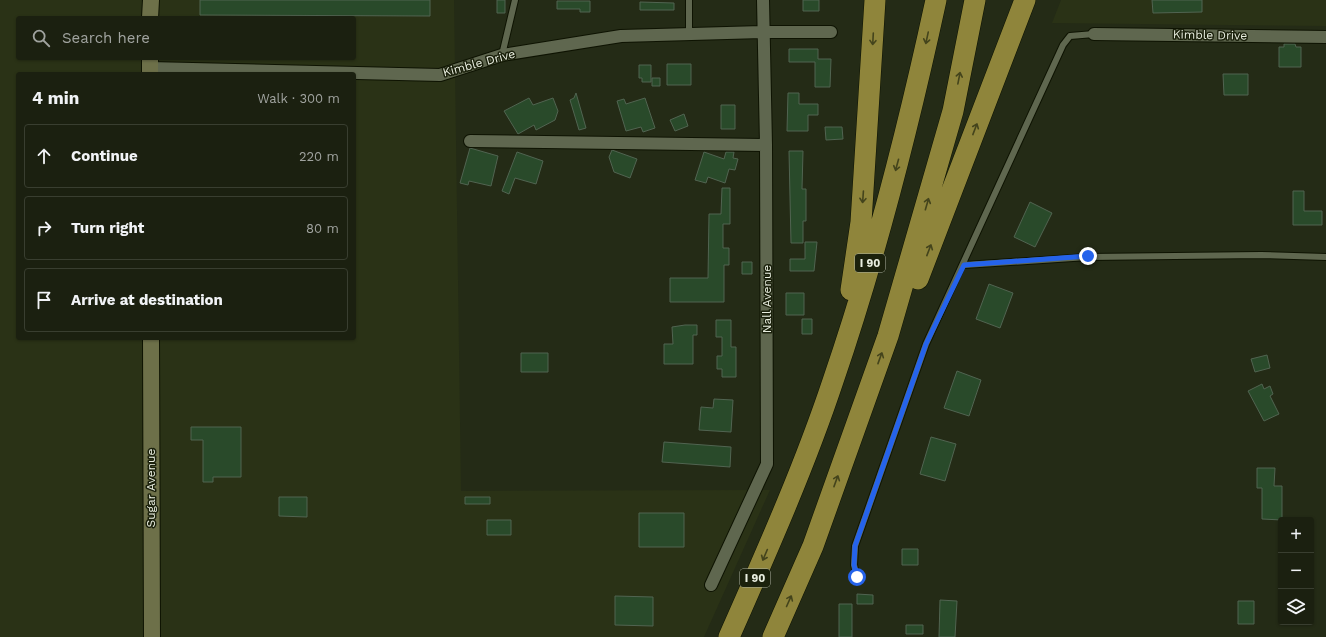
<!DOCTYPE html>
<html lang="en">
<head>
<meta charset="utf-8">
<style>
	body { margin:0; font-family:"Work Sans",sans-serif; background:#242819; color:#f1f3f6 }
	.controls { position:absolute; right:12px; bottom:12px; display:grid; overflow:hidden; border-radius:4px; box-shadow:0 1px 3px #0004 }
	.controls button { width:36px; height:36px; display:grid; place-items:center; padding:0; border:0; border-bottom:1px solid #393e30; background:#1b2010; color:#f1f3f6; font:20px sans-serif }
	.stop { position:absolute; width:12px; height:12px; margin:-9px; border:3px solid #2563eb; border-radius:50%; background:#fff }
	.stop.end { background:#2563eb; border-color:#fff; box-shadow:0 1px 4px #0008 }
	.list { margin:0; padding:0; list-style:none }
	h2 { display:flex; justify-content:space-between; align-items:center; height:52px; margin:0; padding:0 16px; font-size:17px }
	h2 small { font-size:13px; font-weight:400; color:#a0a39f }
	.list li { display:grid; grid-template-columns:26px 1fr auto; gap:12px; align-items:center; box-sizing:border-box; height:64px; margin:0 8px 8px; padding:0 8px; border:1px solid #393e30; border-radius:4px }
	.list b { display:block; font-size:15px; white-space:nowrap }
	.list em { font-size:13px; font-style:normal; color:#a0a39f }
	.icon { flex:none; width:22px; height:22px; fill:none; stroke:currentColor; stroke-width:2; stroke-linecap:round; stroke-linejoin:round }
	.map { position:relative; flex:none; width:1326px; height:637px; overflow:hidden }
	.search { position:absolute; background:#1b2010; box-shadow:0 1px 3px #0004; left:16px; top:16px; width:340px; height:44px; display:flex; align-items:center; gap:10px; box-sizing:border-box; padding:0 14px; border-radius:4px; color:#a0a39f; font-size:15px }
	.panel { position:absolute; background:#1b2010; box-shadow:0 1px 3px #0004; left:16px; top:72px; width:340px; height:268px; border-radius:4px }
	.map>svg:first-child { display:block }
</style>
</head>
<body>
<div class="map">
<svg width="1326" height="637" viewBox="0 0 1326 637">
	<rect width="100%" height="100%" fill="#242b16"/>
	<path fill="#2a3216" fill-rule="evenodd" d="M0,0H454L461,491L770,490L704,637H0ZM18,18H354V58H18ZM18,74H354V338H18Z
		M1061,0H1326V26L1052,23Z"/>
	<path fill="#294a2a" stroke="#516451" d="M200,0H430V16L200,15Z
		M497,0H505V13H497Z
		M803,0H819V11H803Z
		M1152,0H1202V12L1153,13Z
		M557,1H590V12H580V9H557Z
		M640,2L674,3V10H640Z
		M1284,44H1295L1296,47H1301V67H1279V47H1284Z
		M789,49H818V59H831L830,87H815V62H789Z
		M667,64H691V85H667Z
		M639,65H651V82H642V78H639Z
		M1223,74H1248V95H1224Z
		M652,78H660V86H652Z
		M576,93L586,128L579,130L570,100L574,98Z
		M788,93H799V104H818V115H808V131H787Z
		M529,98L533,105L553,98L558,111L555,120L536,130L534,125L518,134L504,111Z
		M645,98L655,128L643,132L641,127L626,131L617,101L624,99L626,104Z
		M721,105H735V129H721Z
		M684,114L688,126L675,131L670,120Z
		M825,127H842L843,139L826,140Z
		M470,148L498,156L491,186L469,181L468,185L460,183Z
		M612,150L637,159L630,178L614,172L609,157Z
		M789,151H803L802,189H806V221H803V243H791Z
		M517,152L543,161L536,184L515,178L509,194L502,191Z
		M704,152L724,159L726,152H734L733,158L738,159L735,170L729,169L725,183L708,177L706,183L695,180Z
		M722,188H730V224H723V248H729V265H724V302H670V278H708L709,214H721Z
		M1293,191H1304V211H1322V225H1293Z
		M1030,202L1052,213L1035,247L1014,237Z
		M805,242H817L814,271H790V259H805Z
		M742,262H752V274H742Z
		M989,284L1013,293L1000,328L976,319Z
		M786,293H804V315H786Z
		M802,319H812V334H802Z
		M716,320H731V347H736V377H722V369H717V356H722V337H716Z
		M685,325H697V335H693V364H664V344H673L672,327Z
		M521,353H548V372H521Z
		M1267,355L1270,368L1255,372L1251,359Z
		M957,371L981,380L969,416L944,408Z
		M1262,384L1264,389L1270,386L1273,394L1270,396L1279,414L1264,421L1248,391Z
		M714,399L733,400L731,432L699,430L701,407L713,408Z
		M191,427H241V477H213V482H203V440H191Z
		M931,437L956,444L945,481L920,474Z
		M664,442L731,447L730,467L662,462Z
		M1257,468H1275L1274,486H1282V520L1262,519V488H1257Z
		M279,497H307V517L279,516Z
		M465,497H490V504H465Z
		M639,513H684V547H639Z
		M487,520H511V535H487Z
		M902,549H918V565H902Z
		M857,594L873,595V604H857Z
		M615,596L653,597V626L615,625Z
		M940,600L957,601L955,637H939Z
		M1238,601H1254V624H1238Z
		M839,604H852V637H839Z
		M906,625H923V634H906Z"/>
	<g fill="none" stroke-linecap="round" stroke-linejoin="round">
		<g stroke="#0e1302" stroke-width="8">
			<path id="lane" d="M689,0V34
				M502,55L515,0
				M964,265L1088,257L1261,255L1326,257
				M857,577L854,565L855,546L926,344L1063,45L1070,36L1094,34"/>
		</g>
		<g stroke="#0e1302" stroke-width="14">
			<path id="street" d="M1094,34L1326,37
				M150,68L440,75L502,55L621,36L762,32H831
				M470,141L766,145
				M711,585L767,464L766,145L763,0"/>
		</g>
		<g stroke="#0e1302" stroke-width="18">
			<path id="secondary" d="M150,18L151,0
				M150,74V58
				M151,338L152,637"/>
		</g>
		<g stroke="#0e1302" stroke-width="22">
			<path id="highway" d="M918,279L1025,0
				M851,290L861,222L875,0
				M729,637C766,553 804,468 833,381C876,256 908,129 936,0
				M773,637L813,546L888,336L953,111L975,0"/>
		</g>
		<use href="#lane" stroke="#5f674f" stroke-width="6"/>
		<use href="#street" stroke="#5f674f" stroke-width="12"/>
		<use href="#secondary" stroke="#6d7049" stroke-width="16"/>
		<use href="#highway" stroke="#8f853b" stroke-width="21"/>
	</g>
	<defs><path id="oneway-shaft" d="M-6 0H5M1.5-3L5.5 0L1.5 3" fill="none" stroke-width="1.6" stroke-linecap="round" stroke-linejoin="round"/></defs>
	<g stroke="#44441c">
		<use href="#oneway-shaft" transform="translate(927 38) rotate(102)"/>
		<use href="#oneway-shaft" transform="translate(873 39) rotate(93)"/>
		<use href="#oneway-shaft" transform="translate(959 78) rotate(-79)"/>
		<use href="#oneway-shaft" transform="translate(975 129) rotate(-69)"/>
		<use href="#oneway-shaft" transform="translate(897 165) rotate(105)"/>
		<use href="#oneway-shaft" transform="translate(863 197) rotate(94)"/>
		<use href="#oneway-shaft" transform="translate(927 204) rotate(-74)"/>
		<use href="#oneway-shaft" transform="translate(929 250) rotate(-69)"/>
		<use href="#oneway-shaft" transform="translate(880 358) rotate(-70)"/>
		<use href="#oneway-shaft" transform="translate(836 481) rotate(-70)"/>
		<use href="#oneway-shaft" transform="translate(765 555) rotate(113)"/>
		<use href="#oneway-shaft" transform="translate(789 601) rotate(-66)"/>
	</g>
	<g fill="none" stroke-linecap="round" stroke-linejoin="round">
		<path stroke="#2563eb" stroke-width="5" d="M857,577L854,565L855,546L926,344L964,265L1088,256"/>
	</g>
	<g text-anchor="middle" stroke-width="3" stroke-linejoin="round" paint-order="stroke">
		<g fill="#1b210c" stroke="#abb0a0" stroke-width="1">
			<rect x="855" y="254" width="30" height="18" rx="3"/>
			<rect x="740" y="569" width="30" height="18" rx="3"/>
		</g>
		<g font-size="11" font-weight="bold" fill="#e9eee0">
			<text x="870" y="267">I 90</text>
			<text x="755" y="582">I 90</text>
		</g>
		<g font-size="12" fill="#e9eee0" stroke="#1b210c">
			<text transform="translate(1210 35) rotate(1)" y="4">Kimble Drive</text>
			<text transform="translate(479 63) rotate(-15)" y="4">Kimble Drive</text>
			<text transform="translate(767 299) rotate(-90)" y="4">Nall Avenue</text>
			<text transform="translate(151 488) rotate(-90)" y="4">Sugar Avenue</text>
		</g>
	</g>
</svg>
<div class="controls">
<button>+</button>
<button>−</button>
<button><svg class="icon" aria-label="layers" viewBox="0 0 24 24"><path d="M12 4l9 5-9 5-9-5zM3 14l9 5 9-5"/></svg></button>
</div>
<div class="stop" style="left:857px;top:577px"></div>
<div class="stop end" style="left:1088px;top:256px"></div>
<div class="search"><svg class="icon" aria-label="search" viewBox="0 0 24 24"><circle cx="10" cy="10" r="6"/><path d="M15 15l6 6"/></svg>Search here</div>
<section class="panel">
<h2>4 min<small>Walk · 300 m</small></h2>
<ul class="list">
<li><svg class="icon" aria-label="ahead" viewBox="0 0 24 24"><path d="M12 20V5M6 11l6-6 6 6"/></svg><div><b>Continue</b></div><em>220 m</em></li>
<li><svg class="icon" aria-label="right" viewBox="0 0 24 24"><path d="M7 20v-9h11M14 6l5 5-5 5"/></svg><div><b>Turn right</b></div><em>80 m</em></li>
<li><svg class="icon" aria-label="arrive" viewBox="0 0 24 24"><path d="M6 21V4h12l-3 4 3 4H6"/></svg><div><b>Arrive at destination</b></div></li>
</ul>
</section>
</div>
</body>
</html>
